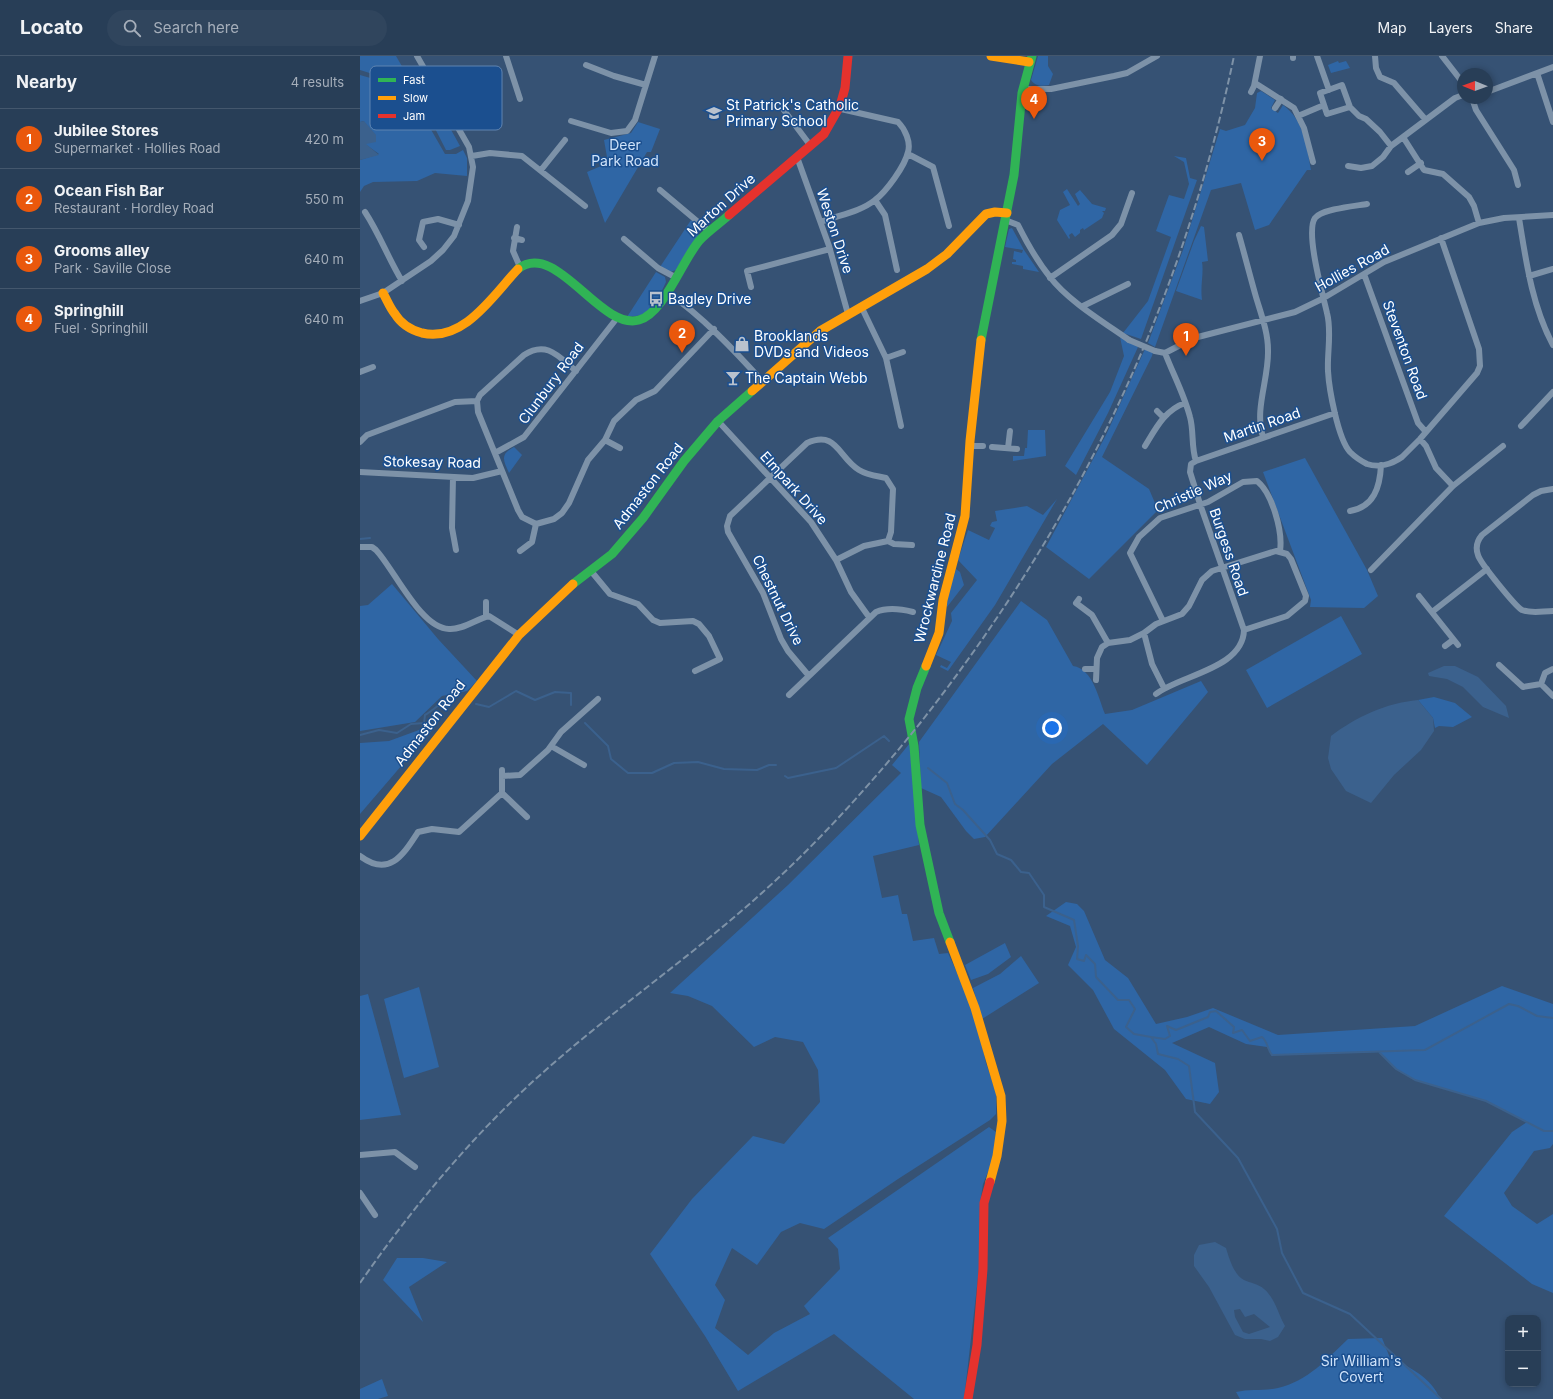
<!DOCTYPE html>
<html lang="en">
<head>
<meta charset="utf-8">
<style>
	body { margin:0; font-family:Inter,sans-serif; background:#30455d; color:#f1f3f6 }
	.controls { position:absolute; right:12px; bottom:12px; display:grid; overflow:hidden; border-radius:8px; box-shadow:0 2px 6px #0003 }
	.controls button { width:36px; height:36px; display:grid; place-items:center; padding:0; border:0; border-bottom:1px solid #44576d; background:#283e57; color:#f1f3f6; font:20px sans-serif }
	.compass { position:absolute; left:1097px; top:12px; width:36px; height:36px; border-radius:50%; background:#283e57; box-shadow:0 2px 6px #0003; rotate:271deg }
	.you { position:absolute; left:692px; top:672px; width:14px; height:14px; margin:-10px; border:3px solid #fff; border-radius:50%; background:#1a73e8; box-shadow:0 0 0 6px #1a73e833 }
	.badge { display:grid; place-items:center; width:26px; height:26px; border-radius:50%; background:#ea580c; color:#fff; font-size:13px; font-weight:700 }
	.pin { position:absolute; translate:-50% -33px; filter:drop-shadow(0 1px 2px #0008) }
	.pin::after { content:''; position:absolute; top:21px; width:14px; height:12px; background:inherit; clip-path:polygon(0 0,100% 0,50% 100%) }
	.list { margin:0; padding:0; list-style:none }
	h2 { display:flex; justify-content:space-between; align-items:center; height:52px; margin:0; padding:0 16px; font-size:17px }
	h2 small { font-size:13px; font-weight:400; color:#a5aeba }
	.list li { display:grid; grid-template-columns:26px 1fr auto; gap:12px; align-items:center; box-sizing:border-box; height:60px; padding:0 16px; border-top:1px solid #44576d }
	.list b { display:block; font-size:15px; white-space:nowrap }
	.list p { margin:0; font-size:13px; white-space:nowrap; color:#a5aeba }
	.list em { font-size:13px; font-style:normal; color:#a5aeba }
	.icon { flex:none; width:22px; height:22px; fill:none; stroke:currentColor; stroke-width:2; stroke-linecap:round; stroke-linejoin:round }
	.map { position:relative; flex:none; width:1193px; height:1343px; overflow:hidden }
	header { display:flex; align-items:center; gap:24px; box-sizing:border-box; height:56px; padding:0 20px; background:#283e57; border-bottom:1px solid #44576d }
	header strong { font-size:19px }
	nav { display:flex; gap:22px; margin-inline-start:auto; font-size:14px }
	.search { width:280px; height:36px; background:#30455d; display:flex; align-items:center; gap:10px; box-sizing:border-box; padding:0 14px; border-radius:22px; color:#a5aeba; font-size:15px }
	main { display:flex }
	aside { flex:1; background:#283e57 }
	.map>svg:first-child { display:block }
</style>
</head>
<body>
<header>
<strong>Locato</strong>
<div class="search"><svg class="icon" aria-label="search" viewBox="0 0 24 24"><circle cx="10" cy="10" r="6"/><path d="M15 15l6 6"/></svg>Search here</div>
<nav><a>Map</a><a>Layers</a><a>Share</a></nav>
</header>
<main>
<aside>
<h2>Nearby<small>4 results</small></h2>
<ul class="list">
<li><span class="badge">1</span><div><b>Jubilee Stores</b><p>Supermarket · Hollies Road</p></div><em>420 m</em></li>
<li><span class="badge">2</span><div><b>Ocean Fish Bar</b><p>Restaurant · Hordley Road</p></div><em>550 m</em></li>
<li><span class="badge">3</span><div><b>Grooms alley</b><p>Park · Saville Close</p></div><em>640 m</em></li>
<li><span class="badge">4</span><div><b>Springhill</b><p>Fuel · Springhill</p></div><em>640 m</em></li>
</ul>
</aside>
<div class="map">
<svg width="1193" height="1343" viewBox="0 0 1193 1343">
	<rect width="100%" height="100%" fill="#365274"/>
	<path fill="#2f66a5" d="M0,0H36L47,19L58,14L100,90L90,94H86L60,43L54,37L35,25L0,14Z
		M678,0H688V10L693,18L689,29C681,30 676,31 671,24Z
		M978,5L979,7L986,5L990,12L971,17L968,9Z
		M0,19L28,27L54,44L85,98H96L103,94L107,102V120L75,117L57,125L13,126L4,130L0,136V104L19,98L5,88L4,65L0,66Z
		M901,35L915,44L911,52L918,57L923,49C944,64 947,91 951,114H947L909,169L895,174L881,127L851,134L795,291L788,287L823,194L860,73L866,75L885,69L895,52L897,37Z
		M278,66L300,73L291,96H287L245,167L227,116L248,107L244,84L271,77Z
		M814,100L826,102L830,122L837,124L781,283L763,277L788,245L811,181L796,175L809,139L824,143L829,128L824,106Z
		M707,133L718,150L720,148L715,138L720,134L732,148L746,152L745,155H742L744,157L742,162L724,174L723,172L720,174V177L715,181L712,177L709,179L710,182L709,183L697,164L700,154L710,149L703,136Z
		M331,164L340,171L338,181L316,214L310,216L300,211Z
		M841,170L844,171L848,205L842,206C844,217 840,230 842,244L816,235L834,185Z
		M652,172L664,194L679,216L663,213V210L652,208V206H656V204L653,203L654,195L662,197L663,194L645,191L649,173Z
		M296,216L305,221L306,226L294,251L284,259L267,261Z
		M760,281L778,291L748,357L716,419L705,410L750,336L764,300Z
		M785,293L793,296L792,300L742,401L789,433L798,454L729,523L686,491L746,379Z
		M668,374H685L686,400L653,405V400H664L665,392H667Z
		M154,391L162,399L149,417C143,404 140,398 154,391Z
		M945,402L1007,514L1018,540L1004,552L950,551L951,544L903,416Z
		M697,443L635,549L588,615L580,611L581,609L587,612L591,606L576,599L592,565L591,557L617,524L598,504L608,474L629,484L635,472L630,470L632,466L637,465L635,455L667,450L683,459Z
		M596,513L600,516L604,529L587,551L585,548Z
		M32,528L78,583L117,625L107,635L82,640L55,666L0,675V550L8,549Z
		M661,545L687,564L713,610C733,613 738,641 745,658L772,654L841,625L848,636L787,709L743,668L692,708L625,781L614,783L606,775L581,741L561,732L559,686Z
		M981,560L1002,598L907,652L886,614Z
		M1074,641L1095,647L1112,661L1093,671L1079,670L1075,672L1073,662L1058,644Z
		M78,667L0,758V687L29,685Z
		M550,687L559,789L513,800L522,842L538,839L542,858H547L553,885L574,882L579,898L588,897L605,934L621,985L626,1007L636,1036V1058L630,1064L538,1123L464,1173L440,1167L421,1176L397,1209L372,1192L355,1229L365,1244L355,1272L388,1299L414,1277L450,1258L444,1250L480,1213L478,1193L468,1182L629,1071L636,1076L633,1104L623,1128L620,1147L619,1213L604,1343H554L474,1278L378,1335L345,1280L290,1198L332,1143L393,1080L424,1088L460,1046L458,1014L443,986L415,981L394,991L352,950L328,940L310,937L428,829L541,717L532,709Z
		M706,846L717,848L724,855L745,904L768,922L796,968L827,961L853,952L918,979L1055,970L1142,930L1193,948V1088L1190,1092L1174,1095L1144,1137L1152,1150L1177,1168L1193,1158V1237L1172,1228L1084,1160L1152,1076L1167,1066L1126,1045L1055,1024L1036,1013L1019,996L912,999L907,991L886,988L849,971L812,987L855,1007L859,1036L850,1048L826,1043L805,1014L754,973L733,934L708,909L716,891L710,870L686,860Z
		M645,887L651,901L628,918L611,924L605,909Z
		M661,900L679,927L622,963L613,932L640,918Z
		M59,931L79,1011L44,1022L24,943Z
		M8,938L41,1059L0,1064V940Z
		M37,1202H63L87,1206L49,1231L63,1266L23,1224Z
		M1022,1282L1030,1302C1050,1311 1072,1322 1080,1343H880L876,1336C890,1333 905,1335 918,1332C948,1325 967,1303 988,1283Z
		M22,1323L28,1340L18,1343H0V1333Z"/>
	<path fill="#3b618d" fill-rule="evenodd" d="M4,65L16,79V86L6,88L19,99L0,104V66Z
		M1084,610H1095L1118,621L1146,650L1149,662L1123,651L1103,631L1087,623L1069,620L1068,617Z
		M1058,644L1073,662L1074,675L1061,694L1034,719L1011,747L986,735L971,713L968,702L971,680C996,661 1026,647 1058,644Z
		M855,1186L866,1192C869,1202 874,1219 884,1224C890,1227 899,1228 904,1233C915,1242 918,1258 925,1270L918,1281L910,1285L901,1283H885L875,1279L849,1231L834,1210V1199L839,1189ZM880,1253L885,1261L894,1258L910,1271L889,1278L883,1276L875,1261L874,1254Z"/>
	<g fill="none" stroke-linecap="round" stroke-linejoin="round">
		<path stroke="#3b618d" stroke-width="2" d="M0,483L10,482
			M116,648L129,651L156,635L175,644L195,636L211,637V649
			M225,667L248,690L251,703L268,717H292L314,707L338,706L364,713L397,714L409,709H416
			M0,679L19,674L37,677L51,668L64,667L65,659C76,653 84,642 96,640
			M568,712L587,727L595,748L603,754L630,784L637,798L651,804L661,816L669,817L684,839V851L714,864L718,890L717,903L724,905L726,899L735,908L736,921L758,944H769L775,953L766,971L774,978L791,981L796,988L798,998L818,1003L829,1010L835,1056L878,1102L917,1173L922,1197L943,1237L990,1258L1081,1343
			M425,720L428,722L476,712L524,680L529,685
			M791,981L805,983L810,980L807,970L816,974L848,961L850,956L856,955L874,971L873,977L882,974L890,985L902,981C908,986 907,993 912,999L1065,994L1149,948L1158,950L1177,960L1193,962
			M1019,996L1036,1013L1055,1024L1126,1045L1184,1075H1193"/>
		<path stroke="#7d92a8" stroke-width="6" d="M146,0L160,43
			M957,0L969,34
			M1015,0L1016,12L1020,21L1034,27L1065,63
			M1082,0L1103,27
			M933,2V0
			M226,9L254,20L286,29
			M1177,17L1193,66
			M895,27L934,52L944,72L953,106
			M982,29L990,51L967,58L960,37Z
			M663,33H691L754,20L767,17L797,0
			M891,36L894,30L900,0
			M1127,36L1193,11
			M1112,42L1116,54L1154,114L1158,129
			M990,51L999,60L1006,63L1020,76L1031,90
			M915,52L921,43
			M423,53L450,89
			M938,60L964,49
			M211,65L251,77L267,75L275,64L295,0
			M1043,81L1064,114L1083,118L1109,141L1114,150L1119,167
			M548,98L573,111L589,170
			M112,100L130,97L162,100L225,150
			M437,101L469,190L488,258
			M988,110L1001,112L1012,110L1023,101L1031,90L1095,42L1103,39
			M181,114L205,84
			M1048,116L1061,107
			M300,134L350,176
			M515,144L525,159L537,214
			M1007,148C995,150 962,153 955,162C945,176 963,239 967,257C972,276 967,296 968,315C969,333 978,383 990,396C995,401 1001,405 1007,408C1019,412 1032,408 1042,401L1060,383L1117,317L1120,310L1119,293L1081,182
			M5,156C20,179 28,202 42,225
			M1159,162C1166,205 1172,250 1193,289
			M645,164L658,169C667,187 677,205 690,221C707,244 745,267 769,284
			M461,166C479,159 500,156 515,144C526,136 545,110 548,96C551,86 545,73 538,66L481,53
			M157,171L153,195L160,211
			M879,179C885,200 890,220 896,241C901,258 908,276 908,294C909,323 894,353 903,381
			M154,182L162,184
			M264,183L298,212L315,221
			M64,191L59,184L63,166L78,163L99,169
			M1004,218L1058,367L1066,376
			M1169,220L1193,213
			M690,222L752,179L761,168L772,137
			M391,231L387,215L470,193
			M307,236C343,261 373,293 403,326
			M0,245L23,237L71,205L83,194L94,180L108,145L113,111L109,91L57,0
			M501,250L526,302L541,370
			M723,250L768,228
			M795,295L805,297L834,282L935,256L962,243L1024,206L1119,167L1144,162L1193,159
			M805,297C813,318 824,338 830,361C834,375 831,391 836,405
			M526,302L543,296
			M216,315C199,301 187,284 164,299L120,339L117,345L118,356L158,454L162,461L176,468L194,463L202,457L209,447L228,404L245,384L254,365L276,344L295,335L354,273
			M0,316L13,311
			M797,355L803,361
			M358,365L451,466L476,504L491,536L509,561
			M1161,370L1193,336
			M1060,383L1066,390L1076,412L1093,430
			M245,384L260,392
			M0,386L7,379L95,346L117,345
			M610,390H623
			M785,390C796,372 805,354 825,347
			M632,391L657,393
			M648,392L650,375
			M135,397L164,381L257,262
			M0,416L113,422L142,415
			M93,421L92,472L96,494
			M1193,433L1181,435L1173,439L1122,479C1117,485 1115,491 1118,499C1120,507 1156,551 1162,554C1172,558 1183,555 1193,555
			M990,455C1014,451 1020,431 1021,409
			M528,485L534,488L552,489
			M0,491H12L16,494C34,513 61,573 89,573C103,574 116,563 129,560L159,579
			M160,495L172,486L176,468
			M1011,514L1093,430L1143,390
			M231,515L250,538L278,548L293,564L300,567L333,565L339,568L349,580L360,603L335,615
			M1059,540L1098,589
			M719,543L716,547L732,559L748,587
			M1072,556L1127,513
			M126,561V546
			M803,565L770,497L779,481L800,462L848,446L883,426L897,425C912,437 923,475 920,495
			M784,577L792,608L804,632
			M1085,590L1093,584
			M1139,609L1163,631L1181,628L1193,640
			M725,613H735
			M449,620L428,595L421,583L403,537L368,476L367,470L370,460L447,387C477,374 478,401 499,414C507,419 517,420 526,422L533,433L531,476L528,485L504,490L476,504
			M736,624L737,602L742,591L748,587L770,584L784,577L796,568L822,558L829,550L842,524L852,515L916,495L927,498L931,503L946,540L945,545L927,560L884,574
			M1181,628L1185,617L1193,613
			M796,638C820,619 883,613 884,574L840,448L830,416L831,408L836,405L975,357
			M429,639L516,556C528,551 541,553 553,556
			M191,690L224,709
			M142,720L160,719L188,694L201,676L238,643
			M142,737L167,761
			M0,800C29,822 43,799 58,776L72,773L99,776L142,737V714
			M0,1099L35,1096L55,1111
			M0,1137L15,1159"/>
		<path stroke="#30b455" stroke-width="9" d="M158,213C196,183 240,275 279,264C304,257 322,205 339,185C347,176 359,168 369,159
			M621,284L654,119L662,37L672,0
			M213,528L252,498L283,462L324,405L358,365L392,335
			M566,610L557,632L549,663L554,690L560,769L579,857L590,886"/>
		<path stroke="#ff9f0a" stroke-width="9" d="M631,0L669,6
			M23,237C27,244 30,252 35,258C41,268 51,274 62,277C104,287 134,238 158,213
			M392,335L460,275L567,213L587,198L626,158L635,156L647,157
			M566,610L579,577L583,544L605,460L610,385L621,284
			M0,780L159,579L213,528
			M590,886L615,952L641,1040L642,1065L637,1100L630,1126"/>
		<path stroke="#e5322d" stroke-width="9" d="M369,159L464,78L480,50L485,32L488,0
			M608,1343L617,1289L623,1213L624,1147L630,1126"/>
		<path stroke="#7e92a7" stroke-width="2" stroke-dasharray="7 3" stroke-linecap="butt" d="M0,1227C54,1149 117,1074 188,1012C262,947 343,892 415,825C468,776 516,722 561,666C718,466 822,249 874,0"/>
		<path stroke="#7d92a8" stroke-width="6" d="M769,284L795,295"/>
	</g>
	<defs>
		<g id="school-bare" transform="scale(1.2)"><path d="M0-5L7-2L0 1L-7-2ZM-4 1L0 2.5L4 1V4Q0 6-4 4Z" fill="#b9c2ce" stroke="#1b4f8f" stroke-width="2.5" paint-order="stroke"/></g>
		<g id="bus-bare" transform="scale(1.2)"><path d="M-5-6H5V4H4V6H2V4H-2V6H-4V4H-5ZM-3.5-4V0h7V-4ZM-3.5 1.2v1.5H-2V1.2ZM2 1.2v1.5H3.5V1.2Z" fill="#b9c2ce" stroke="#1b4f8f" stroke-width="2.5" paint-order="stroke"/></g>
		<g id="shop-bare" transform="scale(1.2)"><path d="M-5-2.5h2.3a2.7 3.5 0 0 1 5.4 0H5L5.5 6h-11ZM-1.5-2.5h3a1.5 2.3 0 0 0-3 0Z" fill="#b9c2ce" stroke="#1b4f8f" stroke-width="2.5" paint-order="stroke"/></g>
		<g id="bar-bare" transform="scale(1.2)"><path d="M-6-5H6L.8 .8V4.5H3.5V6h-7V4.5H-.8V.8Z" fill="#b9c2ce" stroke="#1b4f8f" stroke-width="2.5" paint-order="stroke"/></g>
	</defs>
	<g fill-rule="evenodd">
		<use href="#school-bare" x="354" y="57"/>
		<use href="#bus-bare" x="296" y="243"/>
		<use href="#shop-bare" x="382" y="288"/>
		<use href="#bar-bare" x="373" y="322"/>
	</g>
	<g text-anchor="middle" stroke-width="3" stroke-linejoin="round" paint-order="stroke">
		<g font-size="14" fill="#fff" stroke="#1b4f8f" text-anchor="start">
			<text x="366" y="54">St Patrick's Catholic<tspan x="366" dy="16">Primary School</tspan></text>
			<text x="308" y="248">Bagley Drive</text>
			<text x="394" y="285">Brooklands<tspan x="394" dy="16">DVDs and Videos</tspan></text>
			<text x="385" y="327">The Captain Webb</text>
		</g>
		<g font-size="14" fill="#cfe3fa" stroke="#1b4f8f">
			<text x="265" y="94">Deer<tspan x="265" dy="16">Park Road</tspan></text>
			<text x="1001" y="1310">Sir William's<tspan x="1001" dy="16">Covert</tspan></text>
		</g>
		<g font-size="14" fill="#fff" stroke="#1b4f8f">
			<text transform="translate(361 149) rotate(-42)" y="5">Marton Drive</text>
			<text transform="translate(475 175) rotate(72)" y="5">Weston Drive</text>
			<text transform="translate(992 212) rotate(-29)" y="5">Hollies Road</text>
			<text transform="translate(1045 294) rotate(70)" y="5">Steventon Road</text>
			<text transform="translate(191 327) rotate(-53)" y="5">Clunbury Road</text>
			<text transform="translate(902 369) rotate(-19)" y="5">Martin Road</text>
			<text transform="translate(72 406) rotate(1)" y="5">Stokesay Road</text>
			<text transform="translate(288 430) rotate(-52)" y="5">Admaston Road</text>
			<text transform="translate(434 432) rotate(48)" y="5">Elmpark Drive</text>
			<text transform="translate(833 436) rotate(-24)" y="5">Christie Way</text>
			<text transform="translate(869 496) rotate(71)" y="5">Burgess Road</text>
			<text transform="translate(575 522) rotate(-76)" y="5">Wrockwardine Road</text>
			<text transform="translate(418 544) rotate(64)" y="5">Chestnut Drive</text>
			<text transform="translate(70 667) rotate(-52)" y="5">Admaston Road</text>
		</g>
	</g>
	<rect x="10" y="10" width="132" height="64" rx="6" fill="#1b4f8f" stroke="#5f84b1" stroke-width="1"/>
	<rect x="18" y="22" width="18" height="4" fill="#30b455"/>
	<rect x="18" y="40" width="18" height="4" fill="#ff9f0a"/>
	<rect x="18" y="58" width="18" height="4" fill="#e5322d"/>
	<g font-size="11" fill="#fff">
		<text x="43" y="28">Fast</text>
		<text x="43" y="46">Slow</text>
		<text x="43" y="64">Jam</text>
	</g>
</svg>
<div class="controls">
<button>+</button>
<button>−</button>
</div>
<svg class="compass" viewBox="-18 -18 36 36"><path d="M0-13l5 13h-10z" fill="#e53935"/><path d="M0 13l5-13h-10z" fill="#a5aeba"/></svg>
<div class="you"></div>
<div class="pin badge" style="left:826px;top:300px">1</div>
<div class="pin badge" style="left:322px;top:297px">2</div>
<div class="pin badge" style="left:902px;top:105px">3</div>
<div class="pin badge" style="left:674px;top:63px">4</div>
</div>
</main>
</body>
</html>
